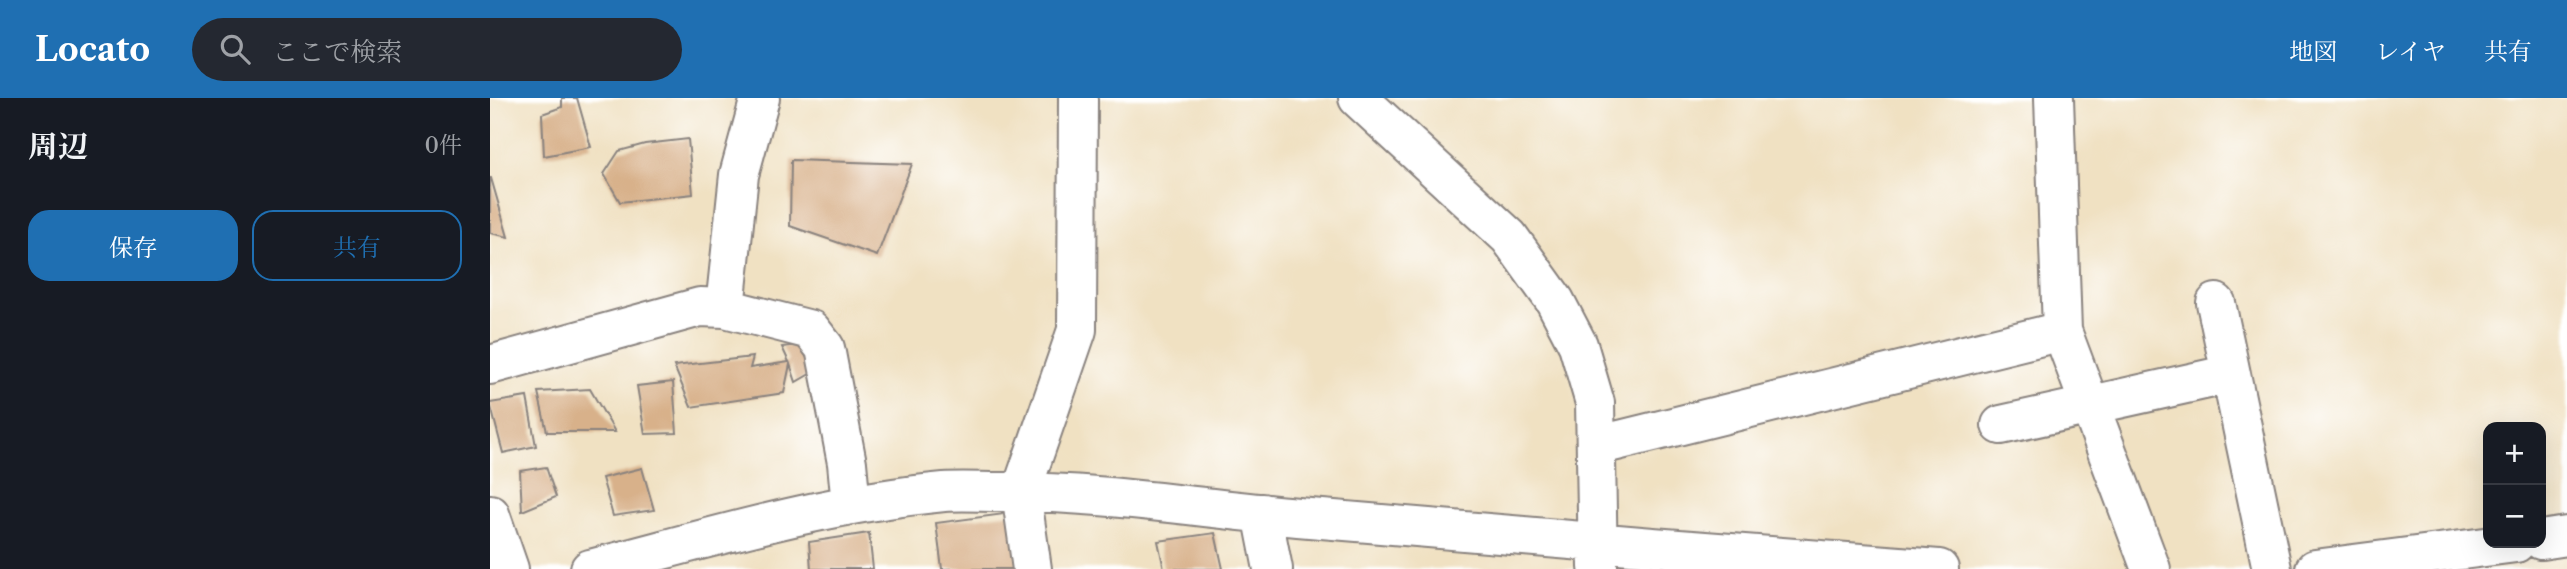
<!DOCTYPE html>
<html lang="ja">
<head>
<meta charset="utf-8">
<style>
	body { margin:0; font-family:"Libre Caslon Text","Noto Serif JP",serif; background:#242831; color:#f1f3f6 }
	.controls { position:absolute; right:21px; bottom:21px; display:grid; overflow:hidden; border-radius:14px; box-shadow:0 7px 28px #0002 }
	.controls button { width:63px; height:63px; display:grid; place-items:center; padding:0; border:0; border-bottom:2px solid #363941; background:#171b24; color:#f1f3f6; font:35px sans-serif }
	.list { margin:0; padding:0; list-style:none }
	h2 { display:flex; justify-content:space-between; align-items:center; height:91px; margin:0; padding:0 28px; font-size:30px }
	h2 small { font-size:23px; font-weight:400; color:#9ea1a6 }
	.actions { display:flex; gap:14px; padding:21px 28px }
	.actions a { flex:1; padding:16px 0; border:2px solid #1f6fb2; border-radius:21px; text-align:center; font-size:24px; color:#1f6fb2 }
	.actions .main { background:#1f6fb2; color:#fff }
	.icon { flex:none; width:38px; height:38px; fill:none; stroke:currentColor; stroke-width:2; stroke-linecap:round; stroke-linejoin:round }
	.map { position:relative; flex:none; width:2077px; height:471px; overflow:hidden }
	header { display:flex; align-items:center; gap:42px; box-sizing:border-box; height:98px; padding:0 35px; background:#1f6fb2; color:#fff }
	header strong { font-size:33px }
	nav { display:flex; gap:38px; margin-inline-start:auto; font-size:24px }
	.search { width:490px; height:63px; background:#242831; display:flex; align-items:center; gap:18px; box-sizing:border-box; padding:0 24px; border-radius:38px; color:#9ea1a6; font-size:26px }
	main { display:flex }
	aside { flex:1; background:#171b24 }
	.map>svg:first-child { display:block }
</style>
</head>
<body>
<header>
<strong>Locato</strong>
<div class="search"><svg class="icon" aria-label="search" viewBox="0 0 24 24"><circle cx="10" cy="10" r="6"/><path d="M15 15l6 6"/></svg>ここで検索</div>
<nav><a>地図</a><a>レイヤ</a><a>共有</a></nav>
</header>
<main>
<aside>
<h2>周辺<small>0件</small></h2>
<ul class="list">
</ul>
<div class="actions"><a class="main">保存</a><a>共有</a></div>
</aside>
<div class="map">
<svg width="2077" height="471" viewBox="0 0 2077 471">
	<rect width="100%" height="100%" fill="#fff"/>
	<filter id="ink" filterUnits="userSpaceOnUse"><feTurbulence type="fractalNoise" baseFrequency=".0143" numOctaves="2"/><feDisplacementMap in="SourceGraphic" scale="14" xChannelSelector="R" yChannelSelector="G"/><feConvolveMatrix kernelMatrix="1 2 1 2 8 2 1 2 1" color-interpolation-filters="sRGB"/></filter>
	<filter id="wash" filterUnits="userSpaceOnUse"><feTurbulence type="fractalNoise" baseFrequency=".00686" numOctaves="4" result="noise"/><feDisplacementMap in="SourceGraphic" scale="28" xChannelSelector="R" yChannelSelector="G"/><feGaussianBlur stdDeviation="1.57" result="paint"/><feColorMatrix in="noise" values="0 0 0 0 0 0 0 0 0 0 0 0 0 0 0 0 0 1.4 0 .05"/><feComposite in="paint" operator="in"/></filter>
	<g filter="url(#wash)">
		<rect width="100%" height="100%" fill="#f0e1c2"/>
		<g id="blocks">
			<path fill="#d8b18a" d="M72,0H87L101,49L54,58L52,16L72,9Z
				M198,41L203,96L130,104L114,76L129,53L155,46Z
				M301,62L422,66L387,158L300,128Z
				M0,80H1L18,139L0,135Z
				M309,247L325,273L306,284L300,266L294,295L201,309L184,268L263,259L260,270L299,264L292,249Z
				M183,284L187,335L155,336L147,288Z
				M100,291L125,334H57L48,294Z
				M37,299L46,348L13,355L0,305Z
				M56,369L66,399L32,413L30,373Z
				M152,370L164,412L123,418L112,380Z
				M521,415L528,471H452L446,425Z
				M379,435L383,471H321L319,444Z
				M725,435L733,471H674L668,443Z"/>
		</g>
	</g>
	<g filter="url(#ink)">
		<use href="#blocks" fill-opacity="0" stroke="#89827e" stroke-width="2"/>
		<g fill="none" stroke-linecap="round" stroke-linejoin="round">
			<g stroke="#89827e" stroke-width="42">
				<path id="minor" d="M868,0L1019,139L1065,203L1088,247L1105,305L1108,469
					M1564,0L1572,233L1661,471
					M1726,205L1782,471
					M235,210L249,77L270,0
					M0,267L210,209L235,210L321,232L335,250L357,365L361,407
					M1511,327L1741,276
					M1106,348L1572,233
					M772,415L783,471
					M2051,442L2077,438
					M100,471C217,441 333,405 454,394C472,393 491,394 509,394C609,393 708,410 808,419C1022,438 1235,455 1449,471
					M542,471L531,394L587,232L588,0
					M1825,471L2026,445"/>
			</g>
			<g stroke="#89827e" stroke-width="42">
				<path id="highway" d="M0,416L19,471"/>
			</g>
			<use href="#minor" stroke="#fff" stroke-width="38"/>
			<use href="#highway" stroke="#fff" stroke-width="38"/>
		</g>
	</g>
</svg>
<div class="controls">
<button>+</button>
<button>−</button>
</div>
</div>
</main>
</body>
</html>
